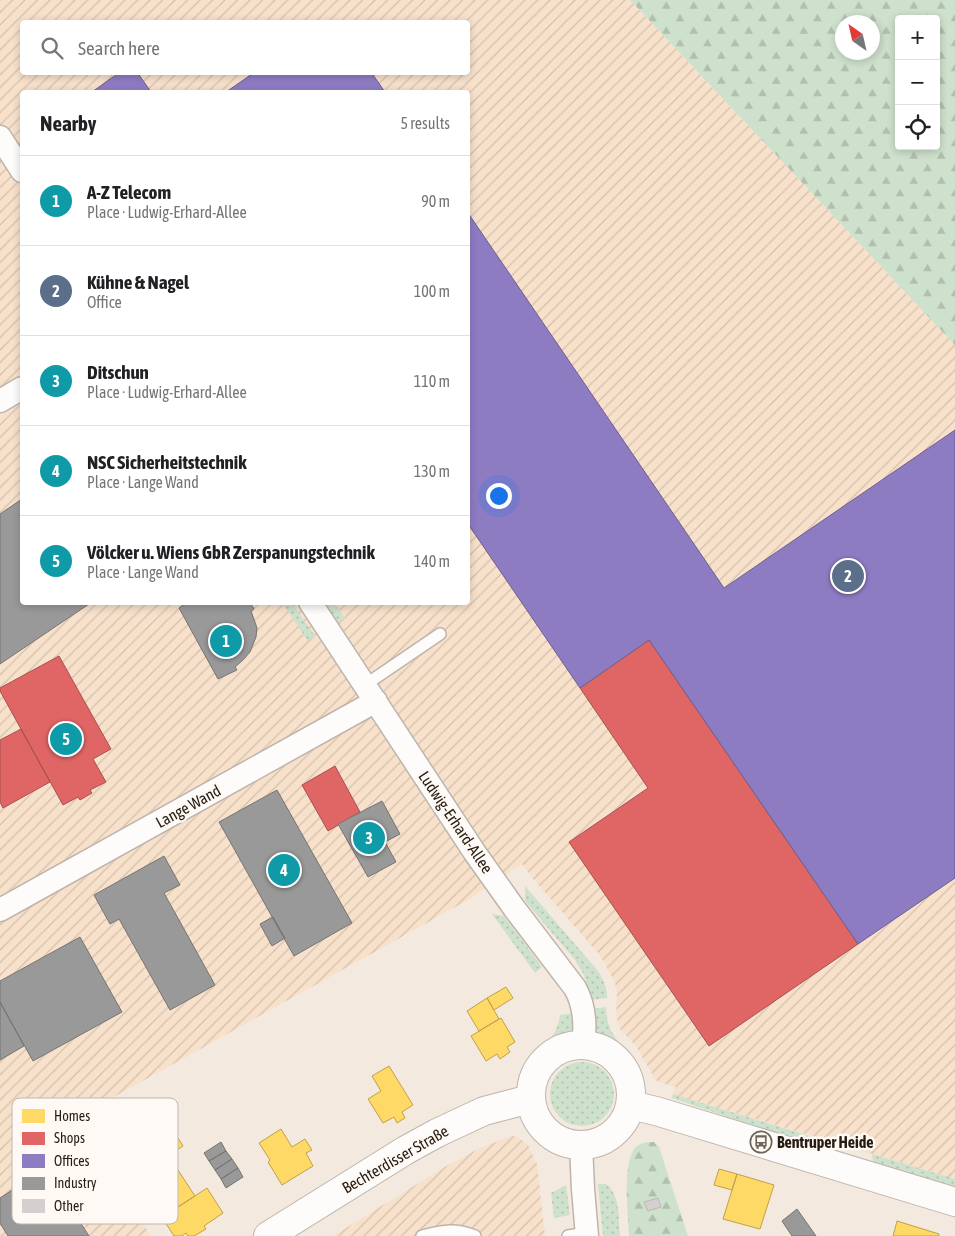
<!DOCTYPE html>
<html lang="en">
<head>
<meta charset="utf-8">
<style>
	body { margin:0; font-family:"Asap Condensed",sans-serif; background:#f6f6f6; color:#202124 }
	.controls { position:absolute; right:15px; top:15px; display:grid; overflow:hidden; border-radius:5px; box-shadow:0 2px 8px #0003 }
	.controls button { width:45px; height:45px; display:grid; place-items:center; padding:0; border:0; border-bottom:1px solid #e0e0e0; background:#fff; color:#202124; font:25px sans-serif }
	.compass { position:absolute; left:835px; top:15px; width:45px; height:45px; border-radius:50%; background:#fff; box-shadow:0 2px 8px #0003; rotate:326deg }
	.you { position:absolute; left:498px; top:495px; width:18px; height:18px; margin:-12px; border:4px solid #fff; border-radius:50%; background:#1a73e8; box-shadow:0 0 0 8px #1a73e833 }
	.badge { display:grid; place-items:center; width:32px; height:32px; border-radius:50%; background:#0f766e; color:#fff; font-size:16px; font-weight:700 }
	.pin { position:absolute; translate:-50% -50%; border:2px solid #fff; box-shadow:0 1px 5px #0006 }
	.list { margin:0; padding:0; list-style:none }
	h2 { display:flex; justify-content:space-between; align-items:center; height:65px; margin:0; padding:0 20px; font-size:21px }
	h2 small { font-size:16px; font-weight:400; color:#757577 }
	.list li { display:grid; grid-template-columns:32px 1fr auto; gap:15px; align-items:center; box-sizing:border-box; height:90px; padding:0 20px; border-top:1px solid #e0e0e0 }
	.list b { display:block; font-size:19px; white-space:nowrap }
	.list p { margin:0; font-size:16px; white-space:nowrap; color:#757577 }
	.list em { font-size:16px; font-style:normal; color:#757577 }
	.icon { flex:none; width:28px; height:28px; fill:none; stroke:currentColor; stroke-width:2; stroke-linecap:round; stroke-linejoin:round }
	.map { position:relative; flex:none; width:955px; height:1236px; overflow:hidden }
	.search { position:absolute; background:#fff; box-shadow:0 2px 8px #0003; left:20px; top:20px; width:450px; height:55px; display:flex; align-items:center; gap:12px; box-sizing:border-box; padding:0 18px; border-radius:5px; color:#757577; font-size:19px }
	.panel { position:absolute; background:#fff; box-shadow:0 2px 8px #0003; left:20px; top:90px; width:450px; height:515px; border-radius:5px }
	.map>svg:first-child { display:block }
</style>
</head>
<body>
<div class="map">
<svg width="955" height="1236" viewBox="0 0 955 1236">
	<defs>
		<pattern id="industrial-furrows" width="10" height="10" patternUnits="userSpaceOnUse" patternTransform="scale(1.25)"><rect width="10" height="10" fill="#f8e1cb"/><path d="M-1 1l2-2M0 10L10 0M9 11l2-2" fill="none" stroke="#d4c0ad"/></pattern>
		<pattern id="green-dots" width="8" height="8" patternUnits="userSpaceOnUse" patternTransform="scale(1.25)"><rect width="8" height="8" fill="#cee1cc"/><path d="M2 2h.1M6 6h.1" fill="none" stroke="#b1c0ae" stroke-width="1.8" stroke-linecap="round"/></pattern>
		<pattern id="forest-firs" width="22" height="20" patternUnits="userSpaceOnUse" patternTransform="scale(1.25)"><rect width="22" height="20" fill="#cee1cc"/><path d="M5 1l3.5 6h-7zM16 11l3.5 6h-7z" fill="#b1c0ae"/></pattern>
	</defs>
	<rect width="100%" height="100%" fill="#f4e9de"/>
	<path fill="url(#industrial-furrows)" fill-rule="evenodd" d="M0,0H630L955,345V1179L673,1094L676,1087L658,1082L655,1079L636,1046L620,1029L616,1016L617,992L615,983L605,964L598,953L534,880L522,864L468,900L76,1118L151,1236H0ZM22,22H468V72H22ZM22,92H468V602H22Z
		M512,1136L518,1137L528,1145L537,1164L545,1236H333L441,1169L480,1148Z"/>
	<path fill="url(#green-dots)" d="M282,603H292L315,636L308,641Z
		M324,603H334L345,618L337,623Z
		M525,886L598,971C604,981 607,987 607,998L591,1000L584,975L575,960L525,901Z
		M492,914L504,916L542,967L535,973Z
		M606,1007C607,1027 611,1033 623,1047L622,1048C598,1034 594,1038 592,1009Z
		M575,1013L574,1027L571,1031L547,1045L546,1043C555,1035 558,1027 560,1015Z
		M550 1094a32 32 0 1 1 64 0a32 32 0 1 1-64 0Z
		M673,1094L839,1145L831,1151H827L672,1098Z
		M872,1154L955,1179V1190L876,1165L873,1161Z
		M598,1184H606C621,1196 618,1218 620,1236H603Z
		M566,1185L570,1215L554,1218L551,1193Z"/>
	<path fill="url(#forest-firs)" fill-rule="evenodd" d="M630,0H955V345ZM899,19H936V146H899ZM842,22H872V52H842Z
		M646,1142H654L659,1147L688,1236H629C628,1215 622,1164 635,1148C638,1144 642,1144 646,1142Z"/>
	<path fill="#ffd966" stroke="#bea04d" d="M506,987L513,998L494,1010L487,998Z
		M487,998L499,1019L479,1031L467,1011Z
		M501,1018L515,1042L507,1047L510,1052L500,1059L497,1054L486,1061L471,1036Z
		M389,1066L413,1105L402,1112L405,1118L397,1123L394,1117L383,1123L368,1099L381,1091L372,1076Z
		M160,1110L183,1146L155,1164L132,1128Z
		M281,1129L292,1147L305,1139L312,1150L306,1153L313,1166L282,1185L268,1162L270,1160L259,1143Z
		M172,1161L195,1196L173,1210L149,1176Z
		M719,1169L737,1174L732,1190L714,1185Z
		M737,1174L774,1185L760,1229L723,1219Z
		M207,1188L223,1213L204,1226L206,1229L194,1236H188L186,1233L182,1236H174L165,1222L175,1215L172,1211Z
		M897,1221L939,1234V1236H893Z"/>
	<path fill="#e06666" stroke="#a8504d" d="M649,640L858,944L709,1046L569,842L648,788L580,688Z
		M59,656L111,749L93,759L106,782L90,790L92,793L80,800L78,797L63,805L0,691V688Z
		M21,729L50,782L3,808L0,802V740Z
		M335,766L360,812L328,831L302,785Z"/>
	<path fill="#8e7cc3" stroke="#6e5f8e" d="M120,72H137L151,92H92Z
		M255,72H371L385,92H226Z
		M468,213L724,588L955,430V878L858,944L649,640L580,688L468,524Z"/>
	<path fill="#999" stroke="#767471" d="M22,499V602H92L0,664V514Z
		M188,602H250L254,609L251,611L257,628L256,637L250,652L243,660L235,667L237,670L218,679L179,608Z
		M277,790L352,923L294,956L219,822Z
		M382,801L400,834L385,842L396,862L368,877L338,824Z
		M164,856L180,885L164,893L215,985L170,1010L119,919L110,924L94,895Z
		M273,917L285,938L272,946L260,924Z
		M80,937L122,1012L33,1061L0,1002V981Z
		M0,1002L24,1046L0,1060Z
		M221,1142L226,1151L209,1161L204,1153Z
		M51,1145L71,1175L56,1185L89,1236H8L0,1223V1198L26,1181L17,1167Z
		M226,1151L232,1159L215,1170L209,1161Z
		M232,1159L238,1168L221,1179L215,1170Z
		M238,1168L243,1177L226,1188L221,1179Z
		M797,1209L816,1236H792L782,1221Z"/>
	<path fill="#d5cfcf" stroke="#beb6b8" d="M658,1198L661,1207L648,1211L644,1202Z"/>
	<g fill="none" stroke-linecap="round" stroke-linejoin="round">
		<g stroke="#beb4ab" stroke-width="14">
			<path id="lane" d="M365,685L440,634
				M422,1236C443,1231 454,1228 475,1236
				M568,1236L587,1233"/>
		</g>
		<g stroke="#beb4ab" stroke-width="25">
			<path id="street" d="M0,137L22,171
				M0,401L22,388
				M310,602L475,853L514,908L575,988C585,1006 586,1025 583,1045
				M0,910L376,701
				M581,1145L583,1189L587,1236"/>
		</g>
		<g stroke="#beb4ab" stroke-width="30">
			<path id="secondary" d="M531 1095a50 50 0 1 1 100 0a50 50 0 1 1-100 0Z
				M630,1105L656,1111L955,1202
				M268,1236L406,1150L437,1133L484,1111L530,1099"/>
		</g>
		<use href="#lane" stroke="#fdfcfa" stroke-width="11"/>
		<use href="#street" stroke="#fdfcfa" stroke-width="22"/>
		<use href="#secondary" stroke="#fdfcfa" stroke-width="28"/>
	</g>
	<defs>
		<g id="bus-ring" transform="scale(1.125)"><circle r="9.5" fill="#fef9f4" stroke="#6d645a" stroke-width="1.5"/><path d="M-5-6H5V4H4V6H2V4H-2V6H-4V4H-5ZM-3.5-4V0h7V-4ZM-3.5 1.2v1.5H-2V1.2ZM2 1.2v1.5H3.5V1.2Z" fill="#6d645a"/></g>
	</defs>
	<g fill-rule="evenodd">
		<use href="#bus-ring" x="761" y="1142"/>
	</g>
	<g text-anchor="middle" stroke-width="5" stroke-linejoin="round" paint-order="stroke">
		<g font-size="16" fill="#251c13" stroke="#fef9f4">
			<text transform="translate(188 806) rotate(-29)" y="6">Lange Wand</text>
			<text transform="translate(456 822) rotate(56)" y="6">Ludwig-Erhard-Allee</text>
			<text transform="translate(395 1159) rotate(-30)" y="6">Bechterdisser Straße</text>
		</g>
		<g font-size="16" font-weight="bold" fill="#251c13" stroke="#fef9f4" text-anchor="start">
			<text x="777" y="1148">Bentruper Heide</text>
		</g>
	</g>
	<rect x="12" y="1098" width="166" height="126" rx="8" fill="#fef9f4" stroke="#bdb7b0" stroke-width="1"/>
	<rect x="22" y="1109" width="23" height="14" fill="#ffd966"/>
	<rect x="22" y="1132" width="23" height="13" fill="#e06666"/>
	<rect x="22" y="1154" width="23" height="14" fill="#8e7cc3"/>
	<rect x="22" y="1177" width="23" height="13" fill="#999"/>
	<rect x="22" y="1199" width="23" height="14" fill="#d5cfcf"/>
	<g font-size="14" fill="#251c13">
		<text x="54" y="1121">Homes</text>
		<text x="54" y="1143">Shops</text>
		<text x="54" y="1166">Offices</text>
		<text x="54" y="1188">Industry</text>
		<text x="54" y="1211">Other</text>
	</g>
</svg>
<div class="controls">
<button>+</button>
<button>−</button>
<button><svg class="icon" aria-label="locate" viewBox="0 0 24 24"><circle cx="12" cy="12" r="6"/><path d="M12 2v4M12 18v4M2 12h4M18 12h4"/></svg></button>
</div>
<svg class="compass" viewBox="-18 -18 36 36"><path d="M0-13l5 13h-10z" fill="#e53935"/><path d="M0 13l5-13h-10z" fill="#757577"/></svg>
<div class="you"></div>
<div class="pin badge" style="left:226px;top:641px;background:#0f9aa8">1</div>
<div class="pin badge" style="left:848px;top:576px;background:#5c6f8a">2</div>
<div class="pin badge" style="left:369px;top:838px;background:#0f9aa8">3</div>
<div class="pin badge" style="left:284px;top:870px;background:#0f9aa8">4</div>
<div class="pin badge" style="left:66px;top:739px;background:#0f9aa8">5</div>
<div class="search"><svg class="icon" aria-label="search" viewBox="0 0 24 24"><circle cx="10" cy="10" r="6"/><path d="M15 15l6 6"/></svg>Search here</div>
<section class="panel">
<h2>Nearby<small>5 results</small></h2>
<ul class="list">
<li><span class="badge" style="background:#0f9aa8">1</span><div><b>A-Z Telecom</b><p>Place · Ludwig-Erhard-Allee</p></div><em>90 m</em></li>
<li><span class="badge" style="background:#5c6f8a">2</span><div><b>Kühne &amp; Nagel</b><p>Office</p></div><em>100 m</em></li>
<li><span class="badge" style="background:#0f9aa8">3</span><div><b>Ditschun</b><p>Place · Ludwig-Erhard-Allee</p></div><em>110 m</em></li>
<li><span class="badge" style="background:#0f9aa8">4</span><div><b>NSC Sicherheitstechnik</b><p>Place · Lange Wand</p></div><em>130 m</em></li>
<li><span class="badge" style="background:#0f9aa8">5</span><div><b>Völcker u. Wiens GbR Zerspanungstechnik</b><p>Place · Lange Wand</p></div><em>140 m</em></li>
</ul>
</section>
</div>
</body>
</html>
